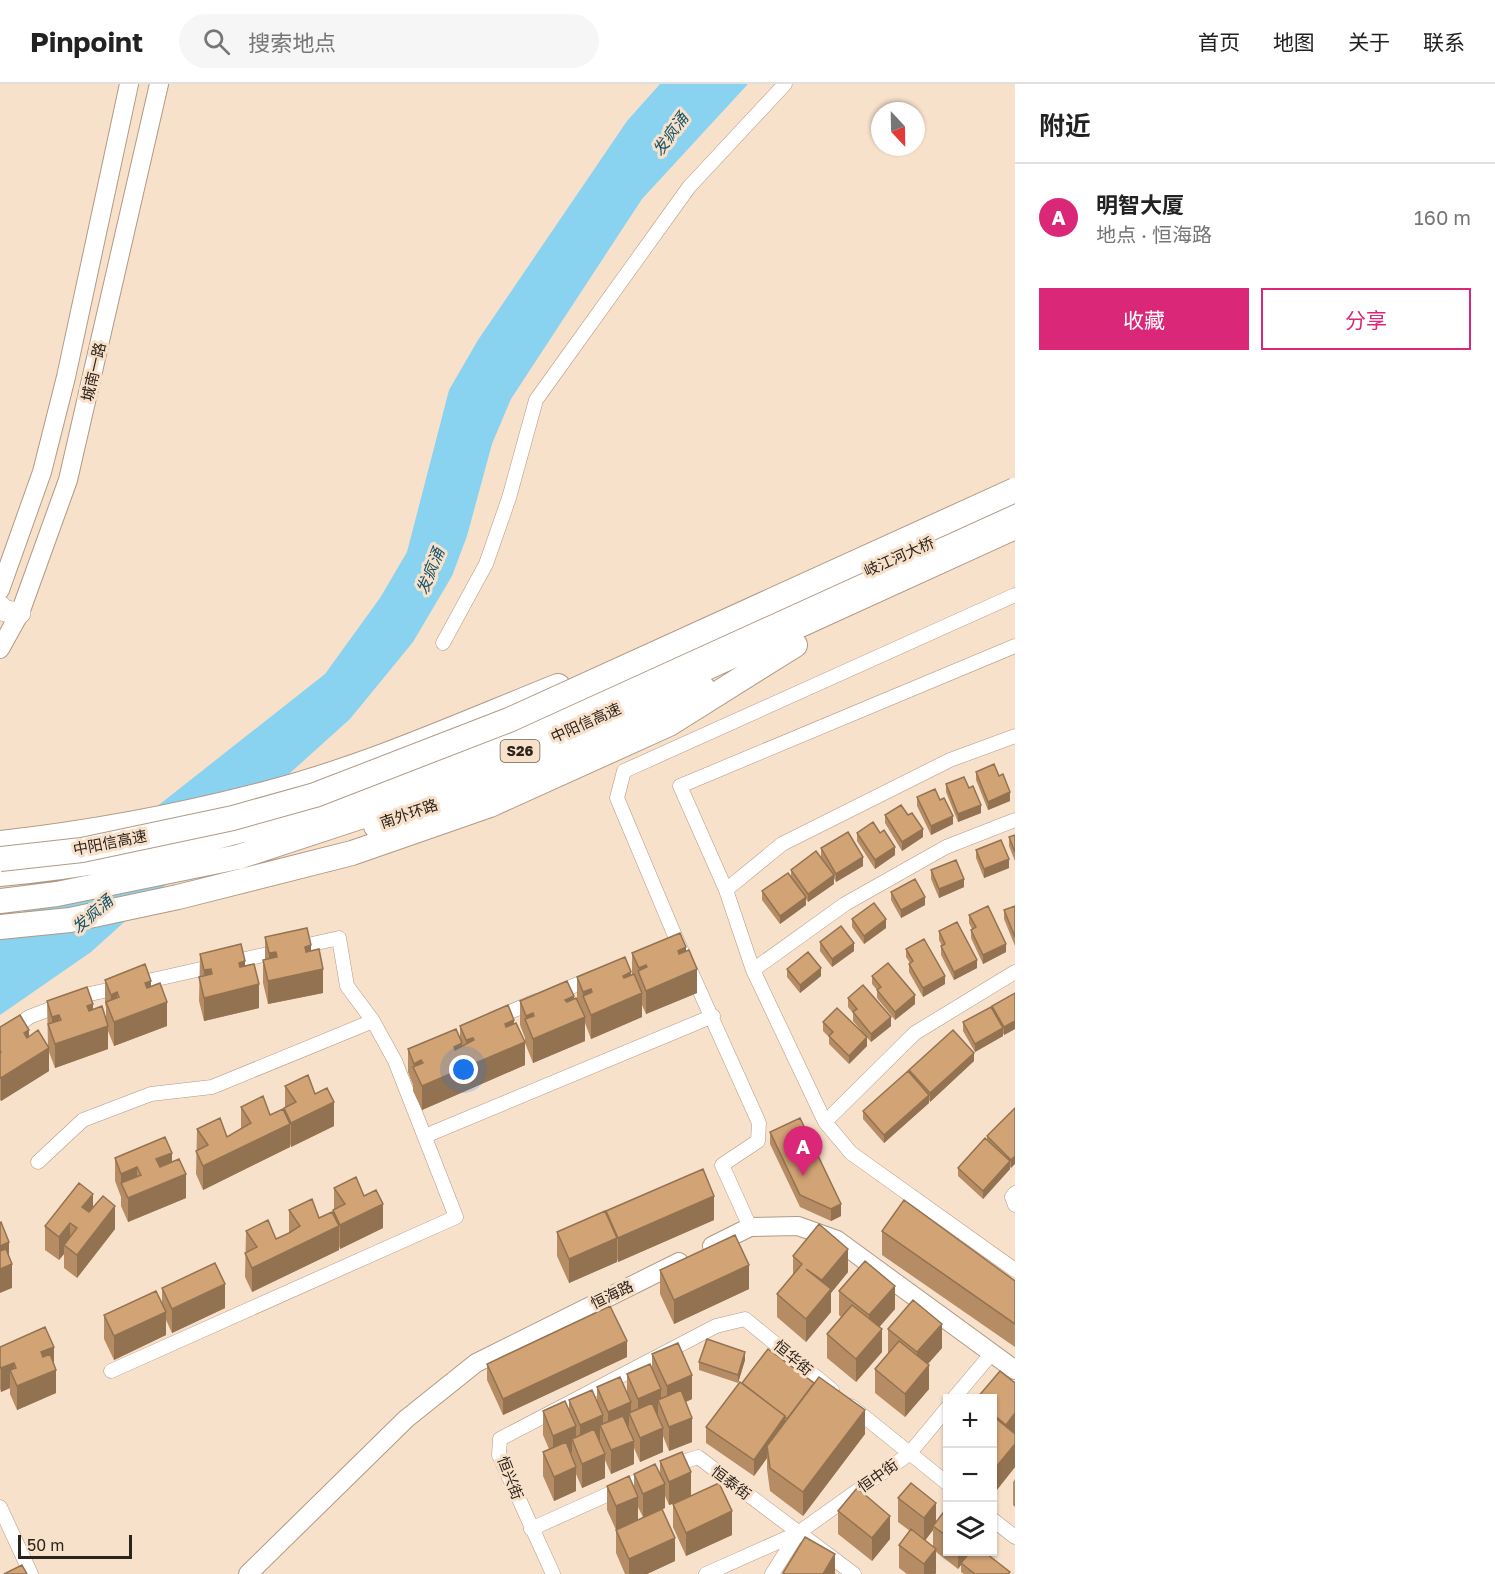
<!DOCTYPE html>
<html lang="zh">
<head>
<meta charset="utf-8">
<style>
	body { margin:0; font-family:"Golos Text","Noto Sans SC",sans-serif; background:#f6f6f6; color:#222 }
	.controls { position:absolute; right:18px; bottom:18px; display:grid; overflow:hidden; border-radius:0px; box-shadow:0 2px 4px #0004 }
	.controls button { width:54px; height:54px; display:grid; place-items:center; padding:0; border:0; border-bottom:2px solid #e0e0e0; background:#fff; color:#222; font:30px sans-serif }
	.compass { position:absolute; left:871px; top:18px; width:54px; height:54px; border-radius:50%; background:#fff; box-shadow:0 2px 4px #0004; rotate:158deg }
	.scale { position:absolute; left:18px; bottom:15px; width:114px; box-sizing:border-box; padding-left:6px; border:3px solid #2c231b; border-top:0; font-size:16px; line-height:21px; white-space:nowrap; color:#2c231b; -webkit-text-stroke:4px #f8e1cb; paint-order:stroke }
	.you { position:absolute; left:464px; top:986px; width:21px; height:21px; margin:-15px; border:4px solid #fff; border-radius:50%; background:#1a73e8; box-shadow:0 0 0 9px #1a73e833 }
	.badge { display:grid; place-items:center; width:39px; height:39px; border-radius:50%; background:#db2777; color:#fff; font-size:20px; font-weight:700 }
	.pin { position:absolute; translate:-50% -50px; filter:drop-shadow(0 2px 3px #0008) }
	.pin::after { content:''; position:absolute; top:32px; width:21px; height:18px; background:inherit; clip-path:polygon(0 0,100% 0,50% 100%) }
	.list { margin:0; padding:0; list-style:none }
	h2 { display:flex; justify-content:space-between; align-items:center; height:78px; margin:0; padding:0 24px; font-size:26px }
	h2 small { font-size:20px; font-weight:400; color:#767676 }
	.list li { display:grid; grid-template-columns:39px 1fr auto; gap:18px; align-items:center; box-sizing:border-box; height:108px; padding:0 24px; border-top:2px solid #e0e0e0 }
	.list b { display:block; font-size:22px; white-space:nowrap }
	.list p { margin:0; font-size:20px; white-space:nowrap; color:#767676 }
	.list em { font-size:20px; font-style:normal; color:#767676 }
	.actions { display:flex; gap:12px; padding:18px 24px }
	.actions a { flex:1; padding:14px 0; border:2px solid #db2777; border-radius:0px; text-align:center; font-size:21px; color:#db2777 }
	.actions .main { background:#db2777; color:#fff }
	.icon { flex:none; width:33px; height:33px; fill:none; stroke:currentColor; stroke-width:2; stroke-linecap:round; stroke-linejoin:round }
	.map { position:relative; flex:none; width:1015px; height:1490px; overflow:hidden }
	header { display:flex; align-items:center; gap:36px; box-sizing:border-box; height:84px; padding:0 30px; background:#fff; border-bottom:2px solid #e0e0e0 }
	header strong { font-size:28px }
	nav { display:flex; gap:33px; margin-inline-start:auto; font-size:21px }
	.search { width:420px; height:54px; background:#f6f6f6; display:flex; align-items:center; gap:15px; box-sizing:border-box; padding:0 21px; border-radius:33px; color:#767676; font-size:22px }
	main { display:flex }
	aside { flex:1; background:#fff }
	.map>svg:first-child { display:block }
</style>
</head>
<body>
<header>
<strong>Pinpoint</strong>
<div class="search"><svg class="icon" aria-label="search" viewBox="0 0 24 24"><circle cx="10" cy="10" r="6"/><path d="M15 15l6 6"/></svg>搜索地点</div>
<nav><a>首页</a><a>地图</a><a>关于</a><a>联系</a></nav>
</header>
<main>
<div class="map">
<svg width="1015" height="1490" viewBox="0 0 1015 1490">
	<rect width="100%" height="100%" fill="#f8e1cb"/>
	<path fill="#89d3f0" d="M660,0H748L642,115L511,315L492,360L467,452L452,492L413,558L350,635L91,868L0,931V846L325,590L380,514L407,468L449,306L478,256L627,37Z"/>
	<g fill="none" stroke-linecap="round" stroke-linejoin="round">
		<g stroke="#b09a85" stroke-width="15">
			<path id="street" d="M443,559L486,480L509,414L536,316L689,103L785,0
				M1015,562L680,702L726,806L753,886L825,1038L851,1069L1015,1186
				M726,806L782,760L950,676L1015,652
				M753,886L845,820L946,763L1015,736
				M554,910L595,893
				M493,935L536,917
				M0,956L29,933L90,910L339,854L347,902L373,937L395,977L456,1133L111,1287
				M825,1038L915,949L1015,888
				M425,1052L713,932
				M38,1078L83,1036L151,1010L212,1003L373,937
				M1015,1109L1012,1113L1015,1121
				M750,1143L722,1081L758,1057L759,1039L675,852L617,714L624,687L1015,511
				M954,1314L992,1269
				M851,1322L948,1400
				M668,1383L698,1373L854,1490
				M0,1423L31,1490
				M992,1435L1015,1453
				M531,1445L651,1391
				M553,1490L499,1371L500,1355L716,1242L745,1235L832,1306
				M706,1490L798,1449L909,1370L948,1323
				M772,1490L798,1449"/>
		</g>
		<g stroke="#b09a85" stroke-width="20">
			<path id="secondary" d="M0,506L42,388L66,293L129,0
				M0,565L20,529L68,396L159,0
				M712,1162L750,1143L798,1142L837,1156L1015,1286
				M248,1490L406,1335L476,1279L679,1178"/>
		</g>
		<g stroke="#b09a85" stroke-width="22">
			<path id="primary" d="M0,522L5,527L20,529"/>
		</g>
		<g stroke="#b09a85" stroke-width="26">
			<path id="highway" d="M376,742L509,693L703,604
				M0,759C90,749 181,732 268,709C368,683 463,640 558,602
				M0,790C150,777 298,736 439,683C556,639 668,580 781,526C859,490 937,456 1015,420
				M0,817L57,810L238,773L372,729L583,640L1015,443
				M0,843L70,836L178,813L352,769L490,721L669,640L795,561"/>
		</g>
		<use href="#street" stroke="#fff" stroke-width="14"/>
		<use href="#secondary" stroke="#fff" stroke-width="18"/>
		<use href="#primary" stroke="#fff" stroke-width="21"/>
		<use href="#highway" stroke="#fff" stroke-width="24"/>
		<g stroke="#b09a85" stroke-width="26" stroke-linecap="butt">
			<path id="highway-bridge" d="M0,775L82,766L233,734L315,711L509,636L1015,406"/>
		</g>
		<use href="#highway-bridge" stroke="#fff" stroke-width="24"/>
	</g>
	<path fill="#b58c64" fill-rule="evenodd" d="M976,688L1010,717L988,726L976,696Z
		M946,700L969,704L981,729L958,738L946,708Z
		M917,713L953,740L931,751L917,722Z
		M885,731H908L923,753L902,767L885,739Z
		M857,749H880L895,771L875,785L857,757Z
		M1015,751V777L1009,762V753Z
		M821,764L863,782L836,798L834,794V800L808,818L806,815V821L780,840L762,816V807L791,792V786L821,773Z
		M976,766L1009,784L984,794L976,774Z
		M931,786L964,803L939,814L931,795Z
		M891,808L925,821L901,834L891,816Z
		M1015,822V862L1004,835V826Z
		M969,831L1006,868L983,880L971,854V846L972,845L969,839Z
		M852,835L886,844L864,860L852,843Z
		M939,847L977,884L954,896L941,871V862H942L939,856Z
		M265,853L311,867L323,909L268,920L263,899V876L265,875Z
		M820,858L854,867L832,883L820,867Z
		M906,865L945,900L923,913L909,888V880L910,879L906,873Z
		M686,867L697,909L646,930L642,921V933L591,955L585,939V957L533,979L525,959V954L520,941V917L574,915L577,916V893L631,891H632V869Z
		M200,870L245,882L259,924L204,937L199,917Z
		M787,885L821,892L800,909L787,893Z
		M872,892L915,920L895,936L877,914V906L872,900Z
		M105,896L151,902L167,942L114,962L108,947V965L55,984L49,968V987L1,1017L0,1016V943L29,952L48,962L47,917L93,925L106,936V924L105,919Z
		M1015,909V945L1004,951L1003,949V952L975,968L963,947V938L992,924V922Z
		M848,914L891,942L871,958L853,937V929L848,923Z
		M823,938L867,962L849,980L829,960V953L823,947Z
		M514,940L525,981L422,1026L413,1007V1001L408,988V965L460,954V942Z
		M974,977L930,1018L929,1016V1019L884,1059L863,1035V1027L909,988V986Z
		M285,1002L315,1010L334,1042L291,1063L290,1060V1063L203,1106L196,1090L197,1045L227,1053L241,1045V1023L270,1031L284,1028V1024L285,1023Z
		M1015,1024L1011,1084L1010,1083V1085L983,1115L958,1092V1084L987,1056V1052Z
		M770,1048L841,1132L831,1137L800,1123L770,1060Z
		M115,1074L172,1078L186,1114L128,1138L121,1122V1113L115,1097Z
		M334,1104L364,1112L383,1144L340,1165L339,1162V1166L252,1208L245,1193L246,1147L276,1155L289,1149V1126L319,1134L333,1130V1126H334Z
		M93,1124L115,1145L77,1194L64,1184V1170L59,1176L45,1166V1142Z
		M606,1127L714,1136L618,1178L617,1175V1178L569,1199L557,1172V1148L606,1130Z
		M882,1147L1015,1197V1263L882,1171Z
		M793,1172L848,1188L831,1209V1228L806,1258L777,1233V1210L793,1191Z
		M660,1186L749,1205L674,1240L660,1210Z
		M162,1204L225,1224L172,1249L166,1236V1251L114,1276L104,1255V1231L162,1219Z
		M839,1207L895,1225L879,1243L882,1268L856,1298L827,1274V1250L841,1233L839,1231Z
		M888,1245L942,1264L928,1280L929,1305L905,1333L875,1309V1285L889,1269H888Z
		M0,1263L54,1279L56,1309L17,1326L10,1310V1304L1,1308L0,1305Z
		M652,1270L692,1315L686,1318L692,1358L669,1367L663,1352V1368L640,1378L634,1364V1380L611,1390L605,1376V1394L582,1404L576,1390V1407L554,1417L543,1392V1368L549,1365L543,1351V1327L569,1326V1316L597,1319V1303L627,1311V1290L652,1285Z
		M627,1273L503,1331L487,1296V1280Z
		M745,1276L738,1299L699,1286V1278Z
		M742,1299L865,1350L803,1432L770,1407L767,1385V1374L754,1392L706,1359V1343Z
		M1015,1299V1383L996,1407L993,1404V1314Z
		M660,1377L691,1412L732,1451L686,1472L673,1443V1420L669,1421L665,1412V1424L662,1425L675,1477L647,1490H625L616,1469V1446L607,1426V1402L634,1403V1390H660ZM638,1423L643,1433L638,1436Z
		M1015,1395V1423L1013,1421V1398Z
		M898,1414L936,1438L948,1426V1467H983L1010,1490H964L961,1488V1481L958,1485L936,1468V1489L935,1490H907L899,1484V1461L910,1447L898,1438ZM933,1446V1462L925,1456Z
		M838,1427L890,1455L872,1477L838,1450Z"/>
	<path fill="#937251" d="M1010,708V717L988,726V718Z
		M981,721V729L958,738V730Z
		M953,732V740L931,751V742Z
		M923,745V753L902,767V758Z
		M895,763V771L875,785V776Z
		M863,773V782L836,798V790Z
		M1009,775V784L984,794V785Z
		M834,791V800L808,818V810Z
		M964,795V803L939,814V805Z
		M806,813V821L780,840V832Z
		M925,813V821L901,834V826Z
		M886,835V844L864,860V852Z
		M854,859V867L832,883V875Z
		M1006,860V868L983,880V871Z
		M311,861V885L305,863Z
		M686,863V887L678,867Z
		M276,868V891L269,893V869Z
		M977,876V884L954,896V888Z
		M245,877V901L239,879Z
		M646,881V904L639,889V884Z
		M821,884V892L800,909V901Z
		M211,885V908L204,910V886Z
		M323,885V909L268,920V897Z
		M697,885V909L646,930V907Z
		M631,888V912L623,892Z
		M945,892V900L923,913V904Z
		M151,897V920L145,899Z
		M259,900V924L204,937V914Z
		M591,905V929L583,913V908Z
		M117,908V932L111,929V911Z
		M642,909V933L591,955V931Z
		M915,911V920L895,936V928Z
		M574,912V935L565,916Z
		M167,918V942L114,962V938Z
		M93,920V944L87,922Z
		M533,929V953L526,937V932Z
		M59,931V954L52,953V933Z
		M585,933V957L533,979V955Z
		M891,933V942L871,958V950Z
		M514,936V960L505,940Z
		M1015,937V945L1004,951V943Z
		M108,942V965L55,984V960Z
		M1003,944V952L975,968V960Z
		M29,946V970L24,949Z
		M867,953V962L849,980V972Z
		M473,954V977L466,980V956Z
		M525,958V981L422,1026V1002Z
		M462,959V983L454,963Z
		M49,964V987L1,1017V994Z
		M974,969V977L930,1018V1009Z
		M421,976V1000L414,985V980Z
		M929,1011V1019L884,1059V1051Z
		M334,1018V1042L291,1063V1039Z
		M290,1040V1063L203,1106V1082Z
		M172,1069V1093L156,1099V1075Z
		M1015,1072V1080L1011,1084V1076Z
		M1010,1077V1085L983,1115V1107Z
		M137,1083V1106L121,1099V1113V1090Z
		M186,1090V1114L128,1138V1114Z
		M93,1110V1133L82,1123Z
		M714,1112V1136L618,1178V1154Z
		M383,1120V1144L340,1165V1141Z
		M841,1120V1132L831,1137V1125Z
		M115,1122V1145L77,1194V1171Z
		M70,1139V1162L64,1161V1170L59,1176V1153Z
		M339,1142V1166L252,1208V1184Z
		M617,1154V1178L569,1199V1175Z
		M9,1158V1181L0,1185V1162Z
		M848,1165V1188L831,1209V1228L806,1258V1235L822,1215V1196Z
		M12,1180V1204L0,1209V1185Z
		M749,1181V1205L674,1240V1216Z
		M225,1200V1224L172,1249V1225Z
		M895,1202V1225L869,1255V1231Z
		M166,1228V1251L114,1276V1252Z
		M942,1240V1264L917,1292V1268Z
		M882,1245V1268L856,1298V1275Z
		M627,1257V1273L503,1331V1315Z
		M54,1263V1286L41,1292V1268Z
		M745,1268V1276L738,1299V1291Z
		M14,1279V1295L10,1286V1304L1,1308V1284Z
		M929,1281V1305L905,1333V1310Z
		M56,1286V1309L17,1326V1302Z
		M692,1291V1315L667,1326V1302Z
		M661,1305V1324L658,1316V1330L638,1338V1315Z
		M631,1318V1332L629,1329V1342L608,1352V1328Z
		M865,1326V1350L803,1432V1408Z
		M1015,1329V1353L1006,1364V1341Z
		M603,1331V1346L600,1341V1356L580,1364V1341Z
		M785,1332V1349L767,1362V1374L754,1392V1376Z
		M692,1334V1358L669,1367V1343Z
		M576,1342V1365L572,1355V1368L553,1376V1352Z
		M663,1344V1368L640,1378V1354Z
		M634,1357V1380L611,1390V1366Z
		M1015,1360V1383L996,1407V1383Z
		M605,1370V1394L582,1404V1380Z
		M576,1383V1407L554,1417V1393Z
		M691,1388V1412L669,1421V1398Z
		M665,1400V1424L643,1434V1410Z
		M638,1413V1436L616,1446V1422Z
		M936,1419V1442H933V1446L924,1458V1434Z
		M732,1427V1451L686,1472V1449Z
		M890,1432V1455L872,1477V1454Z
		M675,1454V1477L647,1490H629V1475Z
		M936,1465V1489L935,1490H924V1480Z
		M958,1467H972L961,1479V1481L958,1485Z
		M835,1470V1490H823Z"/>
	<path fill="#d2a374" stroke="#937251" stroke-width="1.5" d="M994,680L999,692L1003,690L1010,708L988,718L976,688Z
		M964,693L969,704L973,702L981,721L958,730L946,700Z
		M935,705L940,716L944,714L953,732L931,742L917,713Z
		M901,721L908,731L912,729L923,745L902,758L885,731Z
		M873,738L880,749L884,746L895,763L875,776L857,749Z
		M848,748L863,773L836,790L821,764Z
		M1015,751V768L1009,753Z
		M1001,756L1009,775L984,785L976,766Z
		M816,767L834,791L808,810L791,786Z
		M956,776L964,795L939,805L931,786Z
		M788,789L806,813L780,832L762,807Z
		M915,795L925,813L901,826L891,808Z
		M874,819L886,835L864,852L852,835Z
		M988,822L1006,860L983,871L971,846L976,843L969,831Z
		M1015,822V853L1004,826Z
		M957,838L977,876L954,888L941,862L945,860L939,847Z
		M841,842L854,859L832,875L820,858Z
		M307,844L311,861L305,863L306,868L319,865L323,885L268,897L263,876L277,873L276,868L269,869L265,853Z
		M680,849L686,863L678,867L679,870L689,866L697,885L646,907L638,887L647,883L646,881L639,884L632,869Z
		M924,855L945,892L923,904L909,880L913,877L906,865Z
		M241,860L245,877L239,879L240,883L254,880L259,900L204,914L199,893L212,890L211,885L204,886L200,870Z
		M808,868L821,884L800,901L787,885Z
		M625,873L631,888L623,892L624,894L634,890L642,909L591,931L583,912L592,908L591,905L583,908L577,893Z
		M888,879L915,911L895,928L877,906L881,903L872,892Z
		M145,880L151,897L145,899L147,904L160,899L167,918L114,938L106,918L119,913L117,908L111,911L105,896Z
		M567,897L574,912L565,916L567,918L576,914L585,933L533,955L525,935L534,932L533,929L526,932L520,917Z
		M863,901L891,933L871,950L853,928L857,925L848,914Z
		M87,903L93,920L87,922L89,927L102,922L108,942L55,960L48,940L61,936L59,931L52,933L47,917Z
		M1015,909V937L1004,943L992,922Z
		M508,921L514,936L505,940L506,943L516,939L525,958L422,1002L413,983L423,979L421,976L414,980L408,965L456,945L462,959L454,963L455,966L474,956L473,954L466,956L460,942Z
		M991,923L1003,944L975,960L963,938Z
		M837,924L867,953L849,972L829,952L833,948L823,938Z
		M20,931L29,946L24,949L27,954L38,946L49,964L1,994L0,992V969L1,968L0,966V943Z
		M953,946L974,969L930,1009L909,986Z
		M908,987L929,1011L884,1051L863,1027Z
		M308,991L315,1010L327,1004L334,1018L291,1039L284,1024L296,1018L285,1002Z
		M263,1012L270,1031L283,1025L290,1040L203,1082L196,1067L208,1061L197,1045L220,1034L227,1053L251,1039L241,1023Z
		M1015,1024V1072L1011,1076L987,1052Z
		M800,1034L841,1120L831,1125L800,1111L770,1048Z
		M165,1053L172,1069L156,1075L160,1083L179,1075L186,1090L128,1114L121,1099L141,1091L137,1083L121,1090L115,1074Z
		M985,1054L1010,1077L983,1107L958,1084Z
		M703,1085L714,1112L618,1154L606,1127Z
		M356,1093L364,1112L376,1106L383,1120L340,1141L333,1126L345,1120L334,1104Z
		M79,1099L93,1110L82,1123L89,1128L103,1112L115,1122L77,1171L64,1161L77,1144L70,1139L59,1153L45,1142Z
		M312,1115L319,1134L332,1128L339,1142L252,1184L245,1169L257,1163L246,1147L268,1136L276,1155L289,1149L300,1142L289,1126Z
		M904,1116L1015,1197V1240L882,1147Z
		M605,1127L617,1154L569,1175L557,1148Z
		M1,1138L9,1158L0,1162V1139Z
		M819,1140L848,1165L822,1196L806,1185L831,1205L806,1235L777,1210L802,1180L793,1172Z
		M735,1151L749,1181L674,1216L660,1186Z
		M6,1165L12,1180L0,1185V1167Z
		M865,1177L895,1202L869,1231L839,1207Z
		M215,1179L225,1200L172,1225L162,1204Z
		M156,1207L166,1228L114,1252L104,1231Z
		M913,1216L942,1240L917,1268L888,1245Z
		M852,1221L882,1245L856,1275L827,1250Z
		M610,1222L627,1257L503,1315L487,1280Z
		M45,1243L54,1263L41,1268L43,1273L50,1270L56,1286L17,1302L10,1286L16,1284L14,1279L1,1284L0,1282V1263Z
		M707,1255L745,1268L738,1291L699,1278Z
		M899,1257L929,1281L905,1310L875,1285Z
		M678,1259L692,1291L667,1302L652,1270Z
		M768,1265L814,1299L787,1335L785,1333V1332L742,1299Z
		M650,1280L661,1305L638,1315L627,1290Z
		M1000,1287L1015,1299V1329L1006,1341L993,1330V1314H977Z
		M620,1293L631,1318L608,1328L597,1303Z
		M819,1293L865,1326L803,1408L770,1384L767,1362Z
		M740,1298L785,1332L754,1376L706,1343Z
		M592,1306L603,1331L580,1341L569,1316Z
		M681,1306L692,1334L669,1343L658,1316Z
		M565,1317L576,1342L553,1352L543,1327Z
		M652,1319L663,1344L640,1354L629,1329Z
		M623,1332L634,1357L611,1366L600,1341Z
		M993,1332L1015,1350V1360L996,1383L993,1381Z
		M594,1345L605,1370L582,1380L572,1355Z
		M566,1358L576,1383L554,1393L543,1368Z
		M682,1368L691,1388L669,1398L660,1377Z
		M655,1380L665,1400L643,1410L634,1390Z
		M629,1392L638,1413L616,1422L607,1402Z
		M719,1399L732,1427L686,1449L673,1420Z
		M911,1399L936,1419L924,1434L898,1414Z
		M857,1404L890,1432L872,1454L838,1427Z
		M662,1425L675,1454L629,1475L616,1446Z
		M946,1425L948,1426V1453L933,1442Z
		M911,1445L936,1465L924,1480L899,1461Z
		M805,1453L835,1470L823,1490H785L783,1489Z
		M971,1467H983L1010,1488L1008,1490H975L961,1479Z
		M22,1481L27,1490H4Z"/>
	<g text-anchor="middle" stroke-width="6" stroke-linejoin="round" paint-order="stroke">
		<rect fill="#f8e1cb" stroke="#695c50" stroke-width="1.5" x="500.5" y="656" width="39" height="22" rx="4.5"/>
		<g font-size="14" font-weight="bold" fill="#2c231b">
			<text x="520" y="672">S26</text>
		</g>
		<g font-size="15" fill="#2c231b" stroke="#f8e1cb">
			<text transform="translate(94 288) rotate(-77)" y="5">城南一路</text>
			<text transform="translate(899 473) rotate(-24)" y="5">岐江河大桥</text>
			<text transform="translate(586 639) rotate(-24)" y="5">中阳信高速</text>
			<text transform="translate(409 730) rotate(-19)" y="5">南外环路</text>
			<text transform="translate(110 759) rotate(-11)" y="5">中阳信高速</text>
			<text transform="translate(612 1211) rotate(-26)" y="5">恒海路</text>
			<text transform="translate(793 1274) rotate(40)" y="5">恒华街</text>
			<text transform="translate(878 1392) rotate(-35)" y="5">恒中街</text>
			<text transform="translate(510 1394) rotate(69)" y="5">恒兴街</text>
			<text transform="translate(731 1399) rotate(37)" y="5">恒泰街</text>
		</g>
		<g font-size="16" font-style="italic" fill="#175468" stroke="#f8e1cb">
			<text transform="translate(670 50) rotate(-54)" y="6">发疯涌</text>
			<text transform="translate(430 487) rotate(-68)" y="6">发疯涌</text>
			<text transform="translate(92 830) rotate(-41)" y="6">发疯涌</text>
		</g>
	</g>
</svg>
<div class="controls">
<button>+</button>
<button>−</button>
<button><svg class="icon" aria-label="layers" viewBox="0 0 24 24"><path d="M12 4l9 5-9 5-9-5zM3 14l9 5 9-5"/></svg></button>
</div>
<svg class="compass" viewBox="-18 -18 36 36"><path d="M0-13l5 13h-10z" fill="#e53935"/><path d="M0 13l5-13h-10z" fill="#767676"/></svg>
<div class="scale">50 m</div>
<div class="you"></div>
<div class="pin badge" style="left:803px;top:1092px">A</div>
</div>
<aside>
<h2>附近<small></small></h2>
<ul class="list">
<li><span class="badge">A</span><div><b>明智大厦</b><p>地点 · 恒海路</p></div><em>160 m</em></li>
</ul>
<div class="actions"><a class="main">收藏</a><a>分享</a></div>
</aside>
</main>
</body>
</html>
